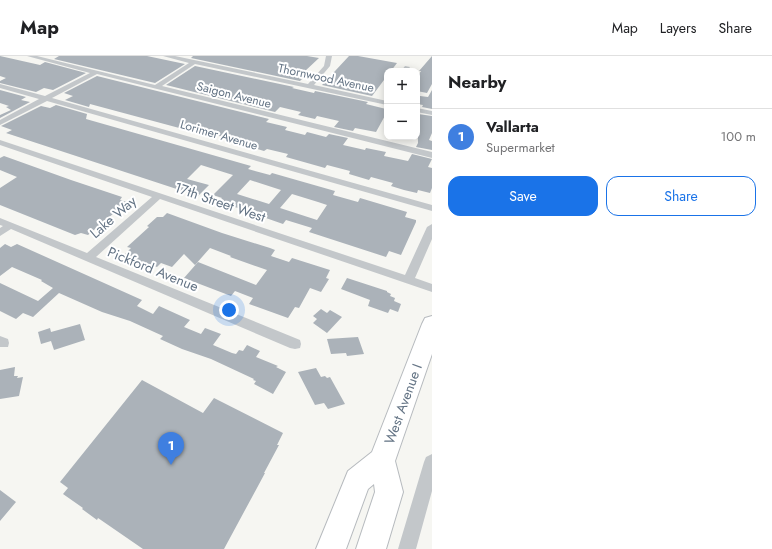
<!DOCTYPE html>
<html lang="en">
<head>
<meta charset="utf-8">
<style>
	body { margin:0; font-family:Jost,sans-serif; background:#f2f2f2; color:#202124 }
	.controls { position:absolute; right:12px; top:12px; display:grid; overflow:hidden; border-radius:8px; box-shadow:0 2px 10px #0003 }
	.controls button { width:36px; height:36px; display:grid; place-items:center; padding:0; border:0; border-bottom:1px solid #e0e0e0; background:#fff; color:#202124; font:20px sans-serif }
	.you { position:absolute; left:229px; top:254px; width:14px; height:14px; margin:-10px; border:3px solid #fff; border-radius:50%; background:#1a73e8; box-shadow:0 0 0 6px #1a73e833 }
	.badge { display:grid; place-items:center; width:26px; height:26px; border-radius:50%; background:#1a73e8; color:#fff; font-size:13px; font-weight:700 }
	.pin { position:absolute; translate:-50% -33px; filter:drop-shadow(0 1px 2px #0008) }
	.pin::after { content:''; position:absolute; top:21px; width:14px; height:12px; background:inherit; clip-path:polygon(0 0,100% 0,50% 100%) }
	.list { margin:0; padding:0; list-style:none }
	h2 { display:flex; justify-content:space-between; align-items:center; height:52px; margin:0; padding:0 16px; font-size:17px }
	h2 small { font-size:13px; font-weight:400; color:#757577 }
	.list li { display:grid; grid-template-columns:26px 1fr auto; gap:12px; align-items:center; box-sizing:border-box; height:56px; padding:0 16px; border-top:1px solid #e0e0e0 }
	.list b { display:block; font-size:15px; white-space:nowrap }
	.list p { margin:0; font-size:13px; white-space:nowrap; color:#757577 }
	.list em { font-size:13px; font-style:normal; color:#757577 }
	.actions { display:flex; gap:8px; padding:12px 16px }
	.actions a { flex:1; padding:9px 0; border:1px solid #1a73e8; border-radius:12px; text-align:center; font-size:14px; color:#1a73e8 }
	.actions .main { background:#1a73e8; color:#fff }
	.map { position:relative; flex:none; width:432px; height:493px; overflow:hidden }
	header { display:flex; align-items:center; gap:24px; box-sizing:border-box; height:56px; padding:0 20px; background:#fff; border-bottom:1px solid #e0e0e0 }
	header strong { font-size:19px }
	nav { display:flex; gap:22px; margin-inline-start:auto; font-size:14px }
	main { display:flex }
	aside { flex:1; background:#fff }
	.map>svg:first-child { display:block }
</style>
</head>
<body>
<header>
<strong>Map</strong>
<nav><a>Map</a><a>Layers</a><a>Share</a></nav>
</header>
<main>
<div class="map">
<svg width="432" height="493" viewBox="0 0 432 493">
	<rect width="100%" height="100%" fill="#f6f6f2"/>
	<path fill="#abb2b9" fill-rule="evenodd" d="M0,0L40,9L45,6L86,17L53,34L44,32L36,36L0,27V25L6,22L0,20Z
		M59,0H147L185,8L155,27L54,3Z
		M193,0H307L319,2L304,16L308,17L300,25L191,2Z
		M349,0H358L397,7L391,15H387V20L372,40L322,29Z
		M432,0V28L427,37L417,35V21L421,15H419Z
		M195,10L294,31L292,32L314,37L315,35L368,46L366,48L386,53L384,55L387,56L376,76L355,72L353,75L334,71L339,65L317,60L315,63L298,59L301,56L280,51L275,56L166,29Z
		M97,20L269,63L266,66L287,71L285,74L305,79L307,76L326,81L329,78L348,82L343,89L365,94L366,92L386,96L384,100L408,105L412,98L432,103L428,111L432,112V132L430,137L418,134L417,137L404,134L391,130L393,127L371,121L369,124L349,118L350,115L327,109L325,112L286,101L288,98L267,93L264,95L240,88L229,85L231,83L211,78L209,80L90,48L89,51L65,44L73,40L64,37Z
		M0,34L26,41L21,44L30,46L0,62V59L11,54L6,51L9,50L0,47Z
		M432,34V53L422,51L423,49L417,48L420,40L428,41Z
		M56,49L87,58L86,63L251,110L248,113L270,119L272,117L335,135L333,139L358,146L360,142L407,156L405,161L416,164V166L401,199L389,195L386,201L309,176L312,172L286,164L283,168L263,161L266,158L240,150L238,152L218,146L222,142L213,139L233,119L201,109L187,123L209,129L198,140L6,77L12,74L1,70L41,50L50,52ZM250,124L281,134L269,148L237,138ZM292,138L318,146L327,149L317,164L280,152Z
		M418,58L432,60V77L429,84L432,85V94L416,91L418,87L417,60Z
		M4,100L71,124L122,141L120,144L127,146L88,179L81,177L75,179L0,149V132L17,121L0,114V102Z
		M167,157L222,177L270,192L275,194L271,200L289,206L292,202L330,214L326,222L329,223L321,236L310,232L299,252L295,251L288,262L249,248L253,242L235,235L231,240L184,222L198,206L256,229L267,214L230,201L231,200L210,192L195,209L184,198L172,211L161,207L157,211L123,200L131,192L127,191L149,171L147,170L157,161H163Z
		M5,188L11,191L17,188L142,244L137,250L153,258L159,250L190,264L184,271L201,278L205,272L221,278L213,289L232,297L236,298L239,294L243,295L247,289L260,295L256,301L278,310L276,311L286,316L273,338L254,328L256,325L253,324L254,323L211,303L182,293L160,283L163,280L130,265L102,256L59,237L33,261L23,257L16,263L0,255V227L38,245L53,232L41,225L42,224L12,211L0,220V192Z
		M347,222L387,235V236L391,238L390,240L395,242L394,245L401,248L398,256L390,253L388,257L368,250L370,244L341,233Z
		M321,253L327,257L330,254L342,261L327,277L313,267L317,263L313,260Z
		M80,268L85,284L54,294L51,285L41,288L38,276L50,272L51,276Z
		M358,281L364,298L347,300L346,297L331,298L327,283Z
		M15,311L14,320H18L17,322L23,321L19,340L0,343V314Z
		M316,312L321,321L325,320L327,322L330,321L345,348L328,353L324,347L315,349L298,316Z
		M142,324L203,357L214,342L283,377L277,389H279L264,417H265L224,493H143L98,462L97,464L82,453L83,452L63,438L68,432L60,426Z
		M0,434L16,446L0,465Z"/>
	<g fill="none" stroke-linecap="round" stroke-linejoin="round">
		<g stroke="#b6babe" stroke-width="2">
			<path id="primary" d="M432,260V298L395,405L403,436L386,493H356L375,436L374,428L368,433L346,493H316L348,415L372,396L422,268L425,262Z"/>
		</g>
		<path fill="#c3c7ca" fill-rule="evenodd" d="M27,0H37L155,29L189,7L163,0H175L308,28L324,10L326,0H332L330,10L314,29L387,45V49L195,8L162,30L432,96V102L97,18L52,42L432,149V155L47,45L0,69V64L39,43L0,32V28L45,40L90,17Z
			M405,10L410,11L407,15H401Z
			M417,52L432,55V59L417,56Z
			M0,84L405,219L427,171L432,168V183L415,222L432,228V236L160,143L96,201L300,284L301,288L300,292L295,293L290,292L11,173L0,180V172L3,170L0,169V162L87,197L152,141L0,89Z
			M0,280L8,283L9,287L8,291H0Z
			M432,398V435L416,493H398L424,406L426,401Z"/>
		<use href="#primary" fill="#fff" fill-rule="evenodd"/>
	</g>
	<g text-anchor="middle" stroke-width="4" stroke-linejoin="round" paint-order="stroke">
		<g font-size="12" fill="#647485" stroke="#fff">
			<text transform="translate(326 22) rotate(12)" y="4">Thornwood Avenue</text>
			<text transform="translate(234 39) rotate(14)" y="4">Saigon Avenue</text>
			<text transform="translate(219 79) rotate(16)" y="4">Lorimer Avenue</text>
		</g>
		<g font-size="14" fill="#647485" stroke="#fff">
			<text transform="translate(220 146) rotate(19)" y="5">17th Street West</text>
			<text transform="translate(113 161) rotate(-41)" y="5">Lake Way</text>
			<text transform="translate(153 213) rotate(22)" y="5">Pickford Avenue</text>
			<text transform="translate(403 348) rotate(-70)" y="5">West Avenue I</text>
		</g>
	</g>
</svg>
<div class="controls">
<button>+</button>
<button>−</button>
</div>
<div class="you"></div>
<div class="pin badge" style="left:171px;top:409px;background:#3f7fe0">1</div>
</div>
<aside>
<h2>Nearby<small></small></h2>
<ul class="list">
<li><span class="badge" style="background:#3f7fe0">1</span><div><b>Vallarta</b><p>Supermarket</p></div><em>100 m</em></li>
</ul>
<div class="actions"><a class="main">Save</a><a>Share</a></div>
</aside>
</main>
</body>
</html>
